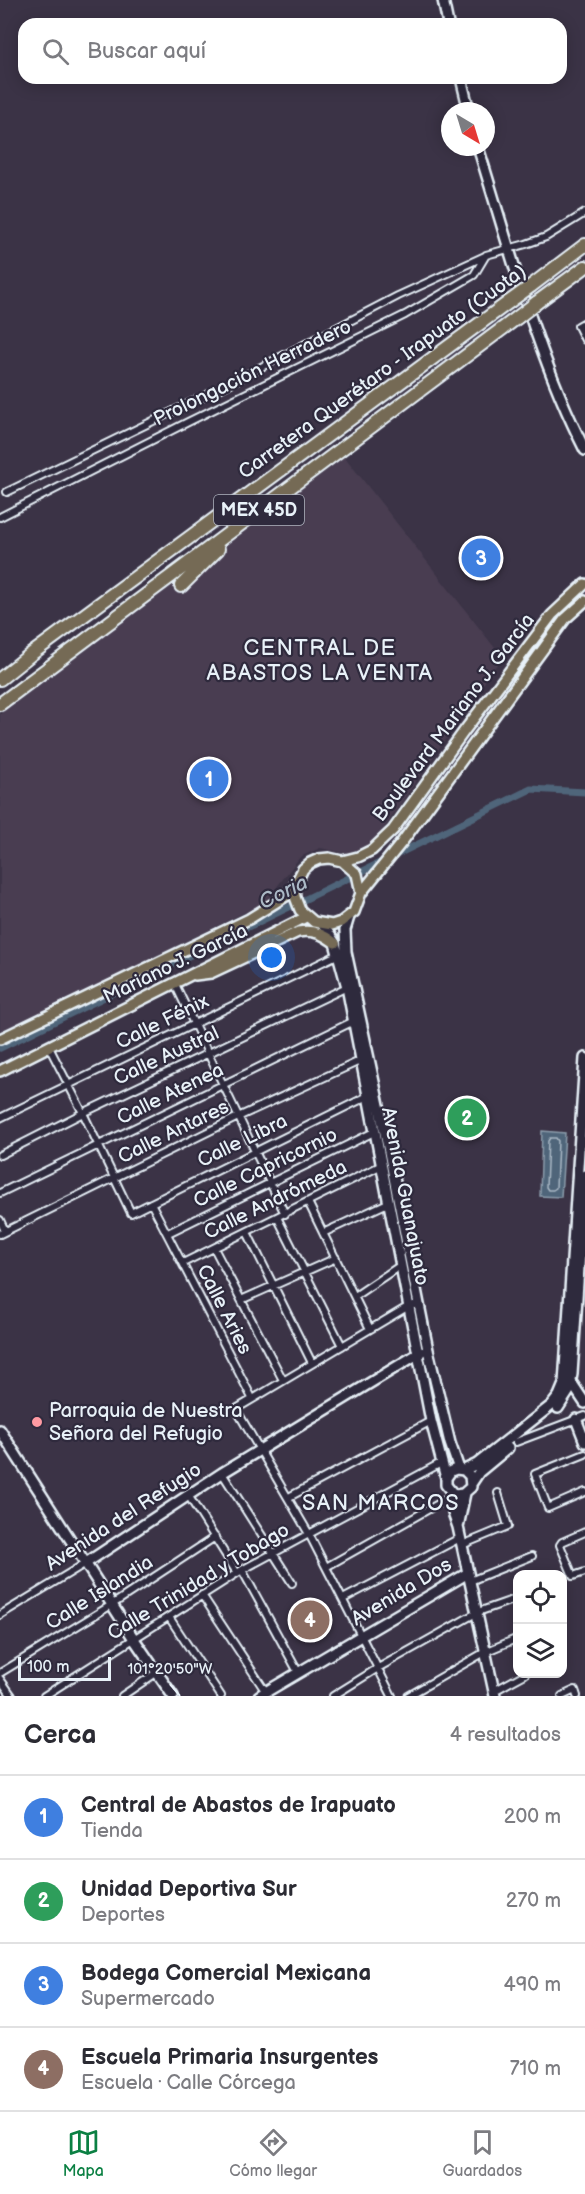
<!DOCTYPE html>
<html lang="es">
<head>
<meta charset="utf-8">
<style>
	body { margin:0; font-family:"Balsamiq Sans",sans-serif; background:#f2f2f3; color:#2b2b33 }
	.controls { position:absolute; right:18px; bottom:18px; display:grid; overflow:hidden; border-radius:12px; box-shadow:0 3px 15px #0003 }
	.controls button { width:54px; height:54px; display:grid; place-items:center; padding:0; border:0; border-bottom:2px solid #e1e1e2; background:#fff; color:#2b2b33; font:30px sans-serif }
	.compass { position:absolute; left:441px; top:102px; width:54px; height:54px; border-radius:50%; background:#fff; box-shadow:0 3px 15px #0003; rotate:142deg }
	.scale { position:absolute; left:18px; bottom:15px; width:93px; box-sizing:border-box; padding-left:6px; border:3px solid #e8f1f8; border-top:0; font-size:16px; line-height:21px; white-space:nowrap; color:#e8f1f8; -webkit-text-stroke:4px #2f2a3d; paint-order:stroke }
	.you { position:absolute; left:272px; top:958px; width:21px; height:21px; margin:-15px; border:4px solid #fff; border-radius:50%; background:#1a73e8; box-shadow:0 0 0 9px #1a73e833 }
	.badge { display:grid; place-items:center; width:39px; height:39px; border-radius:50%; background:#0b8043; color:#fff; font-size:20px; font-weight:700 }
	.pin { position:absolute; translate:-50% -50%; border:3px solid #fff; box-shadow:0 2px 6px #0006 }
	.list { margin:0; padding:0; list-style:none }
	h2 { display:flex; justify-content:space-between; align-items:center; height:78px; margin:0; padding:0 24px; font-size:26px }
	h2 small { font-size:20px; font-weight:400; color:#7c7c81 }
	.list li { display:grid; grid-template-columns:39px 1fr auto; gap:18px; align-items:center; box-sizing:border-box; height:84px; padding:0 24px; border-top:2px solid #e1e1e2 }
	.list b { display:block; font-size:22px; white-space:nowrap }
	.list p { margin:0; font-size:20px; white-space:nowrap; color:#7c7c81 }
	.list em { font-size:20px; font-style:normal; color:#7c7c81 }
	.icon { flex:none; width:33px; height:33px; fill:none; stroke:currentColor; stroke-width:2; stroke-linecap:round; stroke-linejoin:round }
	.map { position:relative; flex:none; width:585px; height:1696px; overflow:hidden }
	.search { position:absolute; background:#fff; box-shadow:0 3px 15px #0003; left:18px; right:18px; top:18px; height:66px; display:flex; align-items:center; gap:15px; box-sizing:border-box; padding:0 21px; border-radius:18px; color:#7c7c81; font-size:22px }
	.sheet { height:414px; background:#fff }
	nav { display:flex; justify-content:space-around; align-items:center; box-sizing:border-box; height:84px; border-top:2px solid #e1e1e2; background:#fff; font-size:16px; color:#7c7c81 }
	nav a { display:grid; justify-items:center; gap:3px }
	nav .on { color:#0b8043 }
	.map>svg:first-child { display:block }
</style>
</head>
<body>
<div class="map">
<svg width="585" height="1696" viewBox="0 0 585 1696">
	<rect width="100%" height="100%" fill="#3b3346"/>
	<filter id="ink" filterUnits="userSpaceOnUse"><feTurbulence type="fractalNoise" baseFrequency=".0167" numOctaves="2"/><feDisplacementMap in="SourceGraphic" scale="12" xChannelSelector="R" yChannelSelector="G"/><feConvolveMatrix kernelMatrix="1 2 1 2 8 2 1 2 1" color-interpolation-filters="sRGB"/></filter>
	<g filter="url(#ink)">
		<path fill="#493e51" d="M344,456L502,657L373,844L362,849L345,853L320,848L300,857L265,902L0,1034V714Z"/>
		<path fill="#4f657a" stroke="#8c9dac" stroke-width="1.5" d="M542,1131L565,1133L561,1197L540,1196Z"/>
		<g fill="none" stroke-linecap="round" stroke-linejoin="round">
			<path stroke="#abb9c6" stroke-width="1.5" d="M550,1138H556L558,1141L556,1188L553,1190H548L546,1187L548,1141Z"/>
			<path stroke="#4f657a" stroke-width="7" d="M0,1048L531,789L585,792"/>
			<g stroke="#e8f1f8" stroke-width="10">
				<path id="street" d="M585,322L578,326L585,340
					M7,492L221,388L398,296L485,256
					M0,517L188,422L405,315L474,275L486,255L526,244L546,237L585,213
					M174,982L285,1214
					M49,1047L83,1113L131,1213L368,1096
					M0,1118L339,954
					M0,1155L83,1113L347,987
					M0,1193L354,1021
					M308,1202L370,1329
					M151,1203L252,1398
					M277,1217L342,1346
					M0,1220L5,1231
					M247,1232L312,1363
					M168,1233L376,1131
					M323,1233L388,1203
					M0,1234L238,1117L364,1059
					M214,1248L283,1380
					M183,1263L382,1165
					M355,1296L401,1265
					M241,1300L336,1258
					M516,1442L585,1416
					M585,1454L535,1474L548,1508L585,1492
					M222,1473L292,1583
					M188,1495L237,1573
					M289,1497L431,1421
					M585,1532L562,1542L560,1545L573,1576L585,1572
					M462,1545L508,1526L498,1493
					M326,1567L454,1495
					M242,1570L298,1672
					M470,1581L532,1556
					M202,1595L266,1692
					M343,1599L460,1538
					M0,1615L86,1563
					M169,1617L221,1696
					M0,1673L113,1604L215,1537
					M0,1679L12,1696
					M494,1691L525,1674
					M44,1696L242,1570L441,1463
					M122,1696L156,1673
					M333,1696L378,1668L478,1612L518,1598
					M392,1696L309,1534L236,1409L409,1306L419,1304
					M408,1696L485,1652L518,1638
					M562,1696L575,1690L577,1696"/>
			</g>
			<g stroke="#e8f1f8" stroke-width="14">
				<path id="secondary" d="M443,0L448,24
					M461,78L469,111
					M478,147C510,249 536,354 585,450
					M349,917L345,930L346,952L388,1147L428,1350L450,1443L459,1469
					M323,925L335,943L347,987L431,1421L446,1478
					M571,1382L585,1403
					M558,1408L569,1391L572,1374L585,1175
					M576,1419L585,1442
					M0,1430L134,1639L173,1696
					M464,1470L470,1476L471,1487L463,1494L454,1495L446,1485V1478L451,1471L456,1469L464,1470L477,1464L552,1405L559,1396L564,1384L585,1058
					M471,1484L479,1472L508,1448
					M455,1495L453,1513L458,1527L495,1696
					M458,1527L465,1493
					M86,1563L222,1473L421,1352
					M259,1696L468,1573"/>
			</g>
			<g stroke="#e8f1f8" stroke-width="14">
				<path id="primary" d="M342,861L357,874L361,893
					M294,887L295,897L300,910L314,922L332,925L341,922L354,912L361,893L402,842L565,619L585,601
					M195,975L211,973L298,932C313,929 323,934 335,943
					M0,1039L249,919L286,896L294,887L303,869L310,863L319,859L329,858L342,861L358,857L372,850L393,830L465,730L552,615L585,584
					M0,1071L306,917"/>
			</g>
			<g stroke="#e8f1f8" stroke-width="16">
				<path id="highway" d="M531,286L585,245
					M536,303L585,267
					M181,586L218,549
					M0,679L30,655L509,302
					M0,704L518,317"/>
			</g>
			<use href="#street" stroke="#2f2a3d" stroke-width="6"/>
			<use href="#secondary" stroke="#2f2a3d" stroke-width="9"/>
			<use href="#primary" stroke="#746b55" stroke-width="9"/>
			<use href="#highway" stroke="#746b55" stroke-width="12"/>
			<g stroke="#e8f1f8" stroke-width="16" stroke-linecap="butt">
				<path id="highway-bridge" d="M509,302L531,286
					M518,317L536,303"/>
			</g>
			<use href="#highway-bridge" stroke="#746b55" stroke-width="12"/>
		</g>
	</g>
	<path fill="none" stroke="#e8f1f8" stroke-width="2" d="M170,1684L180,1696"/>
	<circle fill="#ff9aa2" stroke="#2f2a3d" stroke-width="2" cx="37" cy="1422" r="6"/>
	<g text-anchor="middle" stroke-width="4.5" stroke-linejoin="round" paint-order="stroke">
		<rect fill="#2f2a3d" stroke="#b0b5c0" stroke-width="1.5" x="214" y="495" width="90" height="30" rx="4.5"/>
		<g font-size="18" font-weight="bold" fill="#e8f1f8">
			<text x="259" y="516">MEX 45D</text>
		</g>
		<g font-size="20" fill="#e8f1f8" stroke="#2f2a3d">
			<text transform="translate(382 371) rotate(-36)" y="7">Carretera Querétaro - Irapuato (Cuota)</text>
			<text transform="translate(252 372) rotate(-26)" y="7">Prolongación Herradero</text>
			<text transform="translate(453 717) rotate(-53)" y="7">Boulevard Mariano J. García</text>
			<text transform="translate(175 963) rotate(-26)" y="7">Mariano J. García</text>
			<text transform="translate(162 1021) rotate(-26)" y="7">Calle Fénix</text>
			<text transform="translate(166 1055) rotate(-25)" y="7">Calle Austral</text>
			<text transform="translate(170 1093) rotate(-26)" y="7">Calle Atenea</text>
			<text transform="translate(173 1131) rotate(-26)" y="7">Calle Antares</text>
			<text transform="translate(242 1140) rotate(-26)" y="7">Calle Libra</text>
			<text transform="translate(265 1167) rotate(-26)" y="7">Calle Capricornio</text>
			<text transform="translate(406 1196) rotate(79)" y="7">Avenida Guanajuato</text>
			<text transform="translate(275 1199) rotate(-26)" y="7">Calle Andrómeda</text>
			<text transform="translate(225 1309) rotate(63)" y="7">Calle Aries</text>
			<text transform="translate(123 1516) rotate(-33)" y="7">Avenida del Refugio</text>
			<text transform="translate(198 1581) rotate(-31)" y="7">Calle Trinidad y Tobago</text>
			<text transform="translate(401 1591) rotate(-31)" y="7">Avenida Dos</text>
			<text transform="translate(99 1592) rotate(-32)" y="7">Calle Islandia</text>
		</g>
		<g font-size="20" fill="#e8f1f8" stroke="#2f2a3d" text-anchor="start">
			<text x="49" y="1417">Parroquia de Nuestra<tspan x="49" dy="23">Señora del Refugio</tspan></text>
		</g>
		<g font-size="21" font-style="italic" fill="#abb9c6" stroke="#2f2a3d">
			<text transform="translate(283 892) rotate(-26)" y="7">Coria</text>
		</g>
		<g font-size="22" letter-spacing="1.5" fill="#e8f1f8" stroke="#2f2a3d">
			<text x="320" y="655">CENTRAL DE<tspan x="320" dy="25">ABASTOS LA VENTA</tspan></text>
			<text x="381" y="1510">SAN MARCOS</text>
		</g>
	</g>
	<g font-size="15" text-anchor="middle" fill="#e8f1f8" stroke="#2f2a3d" stroke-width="4.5" stroke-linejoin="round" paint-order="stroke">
		<text x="170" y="1674">101°20'50"W</text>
	</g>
</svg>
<div class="controls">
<button><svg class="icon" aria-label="locate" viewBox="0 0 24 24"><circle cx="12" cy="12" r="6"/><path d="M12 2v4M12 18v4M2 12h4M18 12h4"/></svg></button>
<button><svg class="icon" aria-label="layers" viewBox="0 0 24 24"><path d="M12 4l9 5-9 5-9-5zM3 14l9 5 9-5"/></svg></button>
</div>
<svg class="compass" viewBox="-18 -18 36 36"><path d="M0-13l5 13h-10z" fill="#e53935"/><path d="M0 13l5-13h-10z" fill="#7c7c81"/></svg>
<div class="scale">100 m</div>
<div class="you"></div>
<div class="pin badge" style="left:209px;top:779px;background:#3f7fe0">1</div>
<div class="pin badge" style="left:467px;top:1118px;background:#2e9e5b">2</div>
<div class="pin badge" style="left:481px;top:558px;background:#3f7fe0">3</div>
<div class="pin badge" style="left:310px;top:1620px;background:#8d6e63">4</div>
<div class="search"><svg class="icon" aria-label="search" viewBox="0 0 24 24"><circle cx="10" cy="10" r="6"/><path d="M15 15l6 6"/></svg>Buscar aquí</div>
</div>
<section class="sheet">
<h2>Cerca<small>4 resultados</small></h2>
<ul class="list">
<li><span class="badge" style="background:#3f7fe0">1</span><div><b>Central de Abastos de Irapuato</b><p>Tienda</p></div><em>200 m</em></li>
<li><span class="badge" style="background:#2e9e5b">2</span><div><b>Unidad Deportiva Sur</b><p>Deportes</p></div><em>270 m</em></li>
<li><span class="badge" style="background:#3f7fe0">3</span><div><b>Bodega Comercial Mexicana</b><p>Supermercado</p></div><em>490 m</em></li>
<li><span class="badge" style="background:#8d6e63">4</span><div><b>Escuela Primaria Insurgentes</b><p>Escuela · Calle Córcega</p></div><em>710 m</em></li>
</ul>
</section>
<nav>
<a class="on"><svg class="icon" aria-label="map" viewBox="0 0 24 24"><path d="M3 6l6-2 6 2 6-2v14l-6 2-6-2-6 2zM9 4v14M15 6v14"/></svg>Mapa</a>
<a><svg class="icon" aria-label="directions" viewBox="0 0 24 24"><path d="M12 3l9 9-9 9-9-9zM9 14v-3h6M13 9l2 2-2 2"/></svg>Cómo llegar</a>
<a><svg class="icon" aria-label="saved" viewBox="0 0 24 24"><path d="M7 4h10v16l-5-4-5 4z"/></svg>Guardados</a>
</nav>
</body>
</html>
